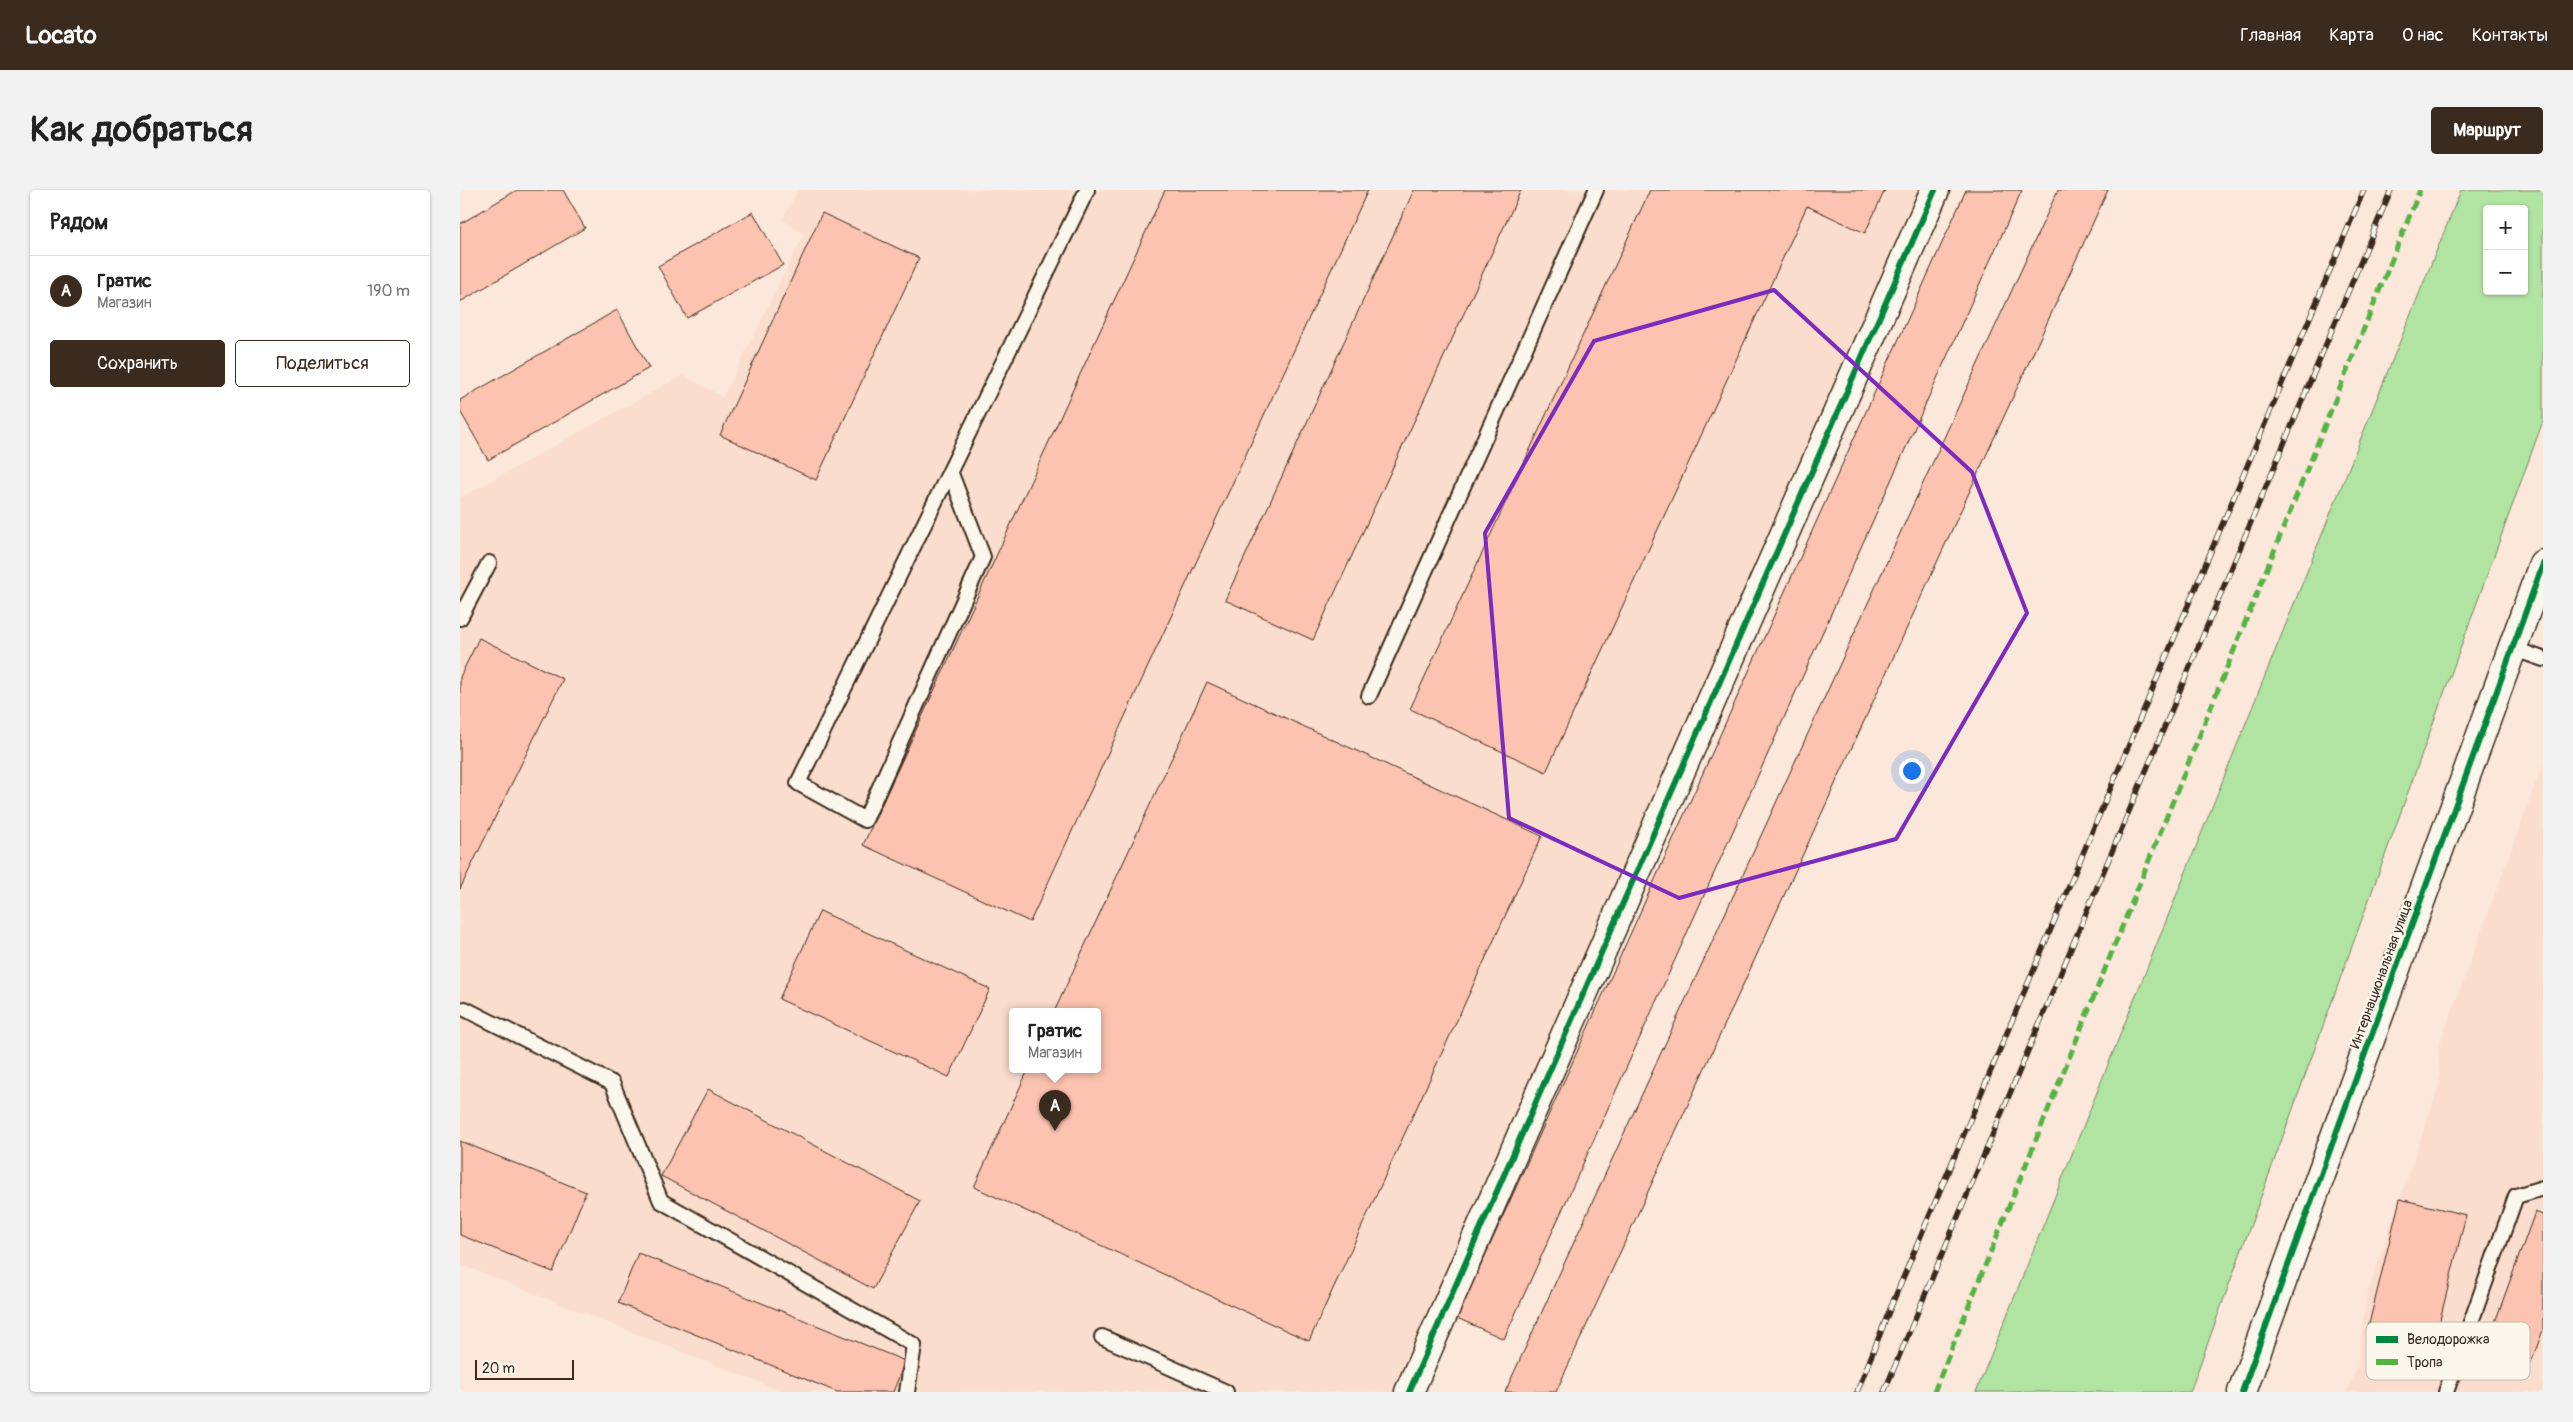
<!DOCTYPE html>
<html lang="ru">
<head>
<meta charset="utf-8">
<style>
	body { margin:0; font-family:Pangolin,sans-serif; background:#f2f2f2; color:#222 }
	.controls { position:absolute; right:15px; top:15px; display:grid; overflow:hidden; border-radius:5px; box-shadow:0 1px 4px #0004 }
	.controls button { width:45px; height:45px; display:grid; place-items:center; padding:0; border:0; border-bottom:1px solid #e0e0e0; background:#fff; color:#222; font:25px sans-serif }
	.scale { position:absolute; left:15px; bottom:12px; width:99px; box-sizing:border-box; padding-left:5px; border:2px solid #3b2a1e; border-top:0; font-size:14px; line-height:18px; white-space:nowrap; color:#3b2a1e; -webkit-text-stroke:4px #fbf7ec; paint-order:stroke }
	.you { position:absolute; left:1451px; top:580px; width:18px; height:18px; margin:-12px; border:4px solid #fff; border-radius:50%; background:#1a73e8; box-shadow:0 0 0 8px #1a73e833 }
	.badge { display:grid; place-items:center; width:32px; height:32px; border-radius:50%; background:#3b2a1e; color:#fff; font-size:16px; font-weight:700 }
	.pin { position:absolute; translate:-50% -41px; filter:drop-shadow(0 1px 2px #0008) }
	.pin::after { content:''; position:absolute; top:26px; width:18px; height:15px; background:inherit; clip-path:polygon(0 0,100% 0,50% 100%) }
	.popup { position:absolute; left:549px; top:818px; width:92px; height:65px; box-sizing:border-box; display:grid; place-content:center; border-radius:5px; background:#fff; filter:drop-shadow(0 1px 4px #0005); font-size:16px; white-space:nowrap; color:#767676 }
	.popup b { font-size:19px; color:#222 }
	.popup::after { content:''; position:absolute; left:50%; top:100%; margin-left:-10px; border:10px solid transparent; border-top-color:#fff }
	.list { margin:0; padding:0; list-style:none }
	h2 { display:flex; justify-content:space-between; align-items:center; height:65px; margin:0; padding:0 20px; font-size:21px }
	h2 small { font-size:16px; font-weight:400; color:#767676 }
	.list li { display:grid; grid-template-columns:32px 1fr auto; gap:15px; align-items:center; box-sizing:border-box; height:70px; padding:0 20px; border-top:1px solid #e0e0e0 }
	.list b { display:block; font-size:19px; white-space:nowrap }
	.list p { margin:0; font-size:16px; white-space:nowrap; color:#767676 }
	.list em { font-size:16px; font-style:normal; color:#767676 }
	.actions { display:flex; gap:10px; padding:15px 20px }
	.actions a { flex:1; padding:11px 0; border:1px solid #3b2a1e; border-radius:5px; text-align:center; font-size:18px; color:#3b2a1e }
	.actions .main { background:#3b2a1e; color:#fff }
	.map { position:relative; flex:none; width:2083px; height:1202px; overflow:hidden; border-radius:5px }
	header { display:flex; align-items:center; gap:30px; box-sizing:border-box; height:70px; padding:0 25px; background:#3b2a1e; color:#fff }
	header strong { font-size:24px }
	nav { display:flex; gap:28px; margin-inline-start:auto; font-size:18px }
	.intro { display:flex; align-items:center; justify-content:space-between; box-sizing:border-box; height:120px; padding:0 30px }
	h1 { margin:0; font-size:35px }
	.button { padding:12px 22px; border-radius:5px; background:#3b2a1e; color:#fff; font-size:18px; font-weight:700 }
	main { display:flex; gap:30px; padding:0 30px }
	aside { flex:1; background:#fff; border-radius:5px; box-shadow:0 1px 4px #0004 }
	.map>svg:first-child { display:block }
</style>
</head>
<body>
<header>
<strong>Locato</strong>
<nav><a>Главная</a><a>Карта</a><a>О нас</a><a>Контакты</a></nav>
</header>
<div class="intro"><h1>Как добраться</h1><a class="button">Маршрут</a></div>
<main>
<aside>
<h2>Рядом<small></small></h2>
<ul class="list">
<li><span class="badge">A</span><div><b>Гратис</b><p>Магазин</p></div><em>190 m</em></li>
</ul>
<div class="actions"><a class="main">Сохранить</a><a>Поделиться</a></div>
</aside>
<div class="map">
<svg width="2083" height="1202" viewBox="0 0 2083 1202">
	<rect width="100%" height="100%" fill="#fbe8da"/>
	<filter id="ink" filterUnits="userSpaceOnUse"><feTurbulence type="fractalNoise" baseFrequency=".02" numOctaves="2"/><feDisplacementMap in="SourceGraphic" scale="10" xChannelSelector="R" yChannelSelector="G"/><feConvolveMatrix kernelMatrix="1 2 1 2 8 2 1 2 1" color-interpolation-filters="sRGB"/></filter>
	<g filter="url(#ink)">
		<path fill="#fbddcd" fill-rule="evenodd" d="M338,0H1462L940,1202H323L0,1074V308L223,185L263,207L344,44L322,30ZM552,822H638V880H552Z
			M2083,574V1202H1887L1898,1176L1906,1108L1979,895L1978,859Z"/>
		<path fill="#b1e3a3" stroke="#768660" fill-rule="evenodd" d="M2001,0H2083V231L1730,1202H1516ZM2027,19H2064V101H2027Z"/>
		<path fill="#fcc4b0" stroke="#3b2a1e" d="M57,0H103L125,38L0,112V34Z
			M705,0H908L570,732L403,655Z
			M954,0H1061L853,450L765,410Z
			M1190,0H1425L1405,43L1347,16L1086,582L950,519Z
			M1506,0H1562L1044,1149L997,1128Z
			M1598,0H1648L1096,1202H1045Z
			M293,22L323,75L227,128L198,76Z
			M362,23L459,68L356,290L260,245Z
			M157,120L189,178L28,270L0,221V210Z
			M19,448L103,489L0,699V487Z
			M747,492L1082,646L849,1151L514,997L568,880H638V822H594Z
			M360,721L530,799L489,887L319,809Z
			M248,899L460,1011L413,1099L201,986Z
			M0,951L126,1002L93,1082L0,1045Z
			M1940,1009L2006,1025L1974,1154L1908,1138Z
			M2075,1022L2083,1025V1140L2071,1173L2026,1157Z
			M178,1063L445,1171L433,1202H377L158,1113Z"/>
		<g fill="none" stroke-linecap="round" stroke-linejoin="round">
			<g stroke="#3b2a1e" stroke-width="18">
				<path id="service" d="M490,281L523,367L405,630L338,593L627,0
					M0,428L29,373
					M2054,459L2083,469
					M909,506L1136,0
					M5,819L152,893L201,1011L454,1155L447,1202
					M642,1147L766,1202
					M1986,1202L2056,1006L2083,998"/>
			</g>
			<g stroke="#3b2a1e" stroke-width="31">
				<path id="minor" d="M949,1202L1475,0"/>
			</g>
			<g stroke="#3b2a1e" stroke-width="31">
				<path id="tertiary" d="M1782,1202L2083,374"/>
			</g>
			<use href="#service" stroke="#fbf7ec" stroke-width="14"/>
			<use href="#minor" stroke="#fbf7ec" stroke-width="28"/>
			<use href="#tertiary" stroke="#fbf7ec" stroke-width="28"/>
			<g stroke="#3b2a1e" stroke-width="5.5">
				<path id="rail" d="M1397,1202L1432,1114L1904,0
					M1424,1202L1931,0"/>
			</g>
			<use href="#rail" stroke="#fbf7ec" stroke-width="4" stroke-dasharray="11" stroke-linecap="butt"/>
			<path stroke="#57b245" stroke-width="5" stroke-dasharray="10 5" stroke-linecap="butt" d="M1474,1202L1960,0"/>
			<g stroke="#fbf7ec" stroke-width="9">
				<path id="cycleway" d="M949,1202L1475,0
					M1782,1202L2083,374"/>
			</g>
			<use href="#cycleway" stroke="#00873e" stroke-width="6"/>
		</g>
	</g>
	<path fill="none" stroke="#7b2cbf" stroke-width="4" stroke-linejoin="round" d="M1314,100L1512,282L1567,423L1436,649L1219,708L1049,628L1025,343L1134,151Z"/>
	<g text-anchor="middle" stroke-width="4.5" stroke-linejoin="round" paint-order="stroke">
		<g font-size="14" fill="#3b2a1e" stroke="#fbf7ec">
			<text transform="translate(1921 784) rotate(-70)" y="5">Интернациональная улица</text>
		</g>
	</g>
	<rect x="1906" y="1132" width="164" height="58" rx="8" fill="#fbf7ec" stroke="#c1baae" stroke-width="1"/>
	<rect x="1916" y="1146" width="22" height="7" fill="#00873e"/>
	<rect x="1916" y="1169" width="22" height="6" fill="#57b245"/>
	<g font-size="14" fill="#3b2a1e">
		<text x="1947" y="1154">Велодорожка</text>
		<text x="1947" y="1177">Тропа</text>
	</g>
</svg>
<div class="controls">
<button>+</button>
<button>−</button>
</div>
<div class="scale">20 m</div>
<div class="you"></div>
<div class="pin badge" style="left:595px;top:941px">A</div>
<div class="popup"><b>Гратис</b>Магазин</div>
</div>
</main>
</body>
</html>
